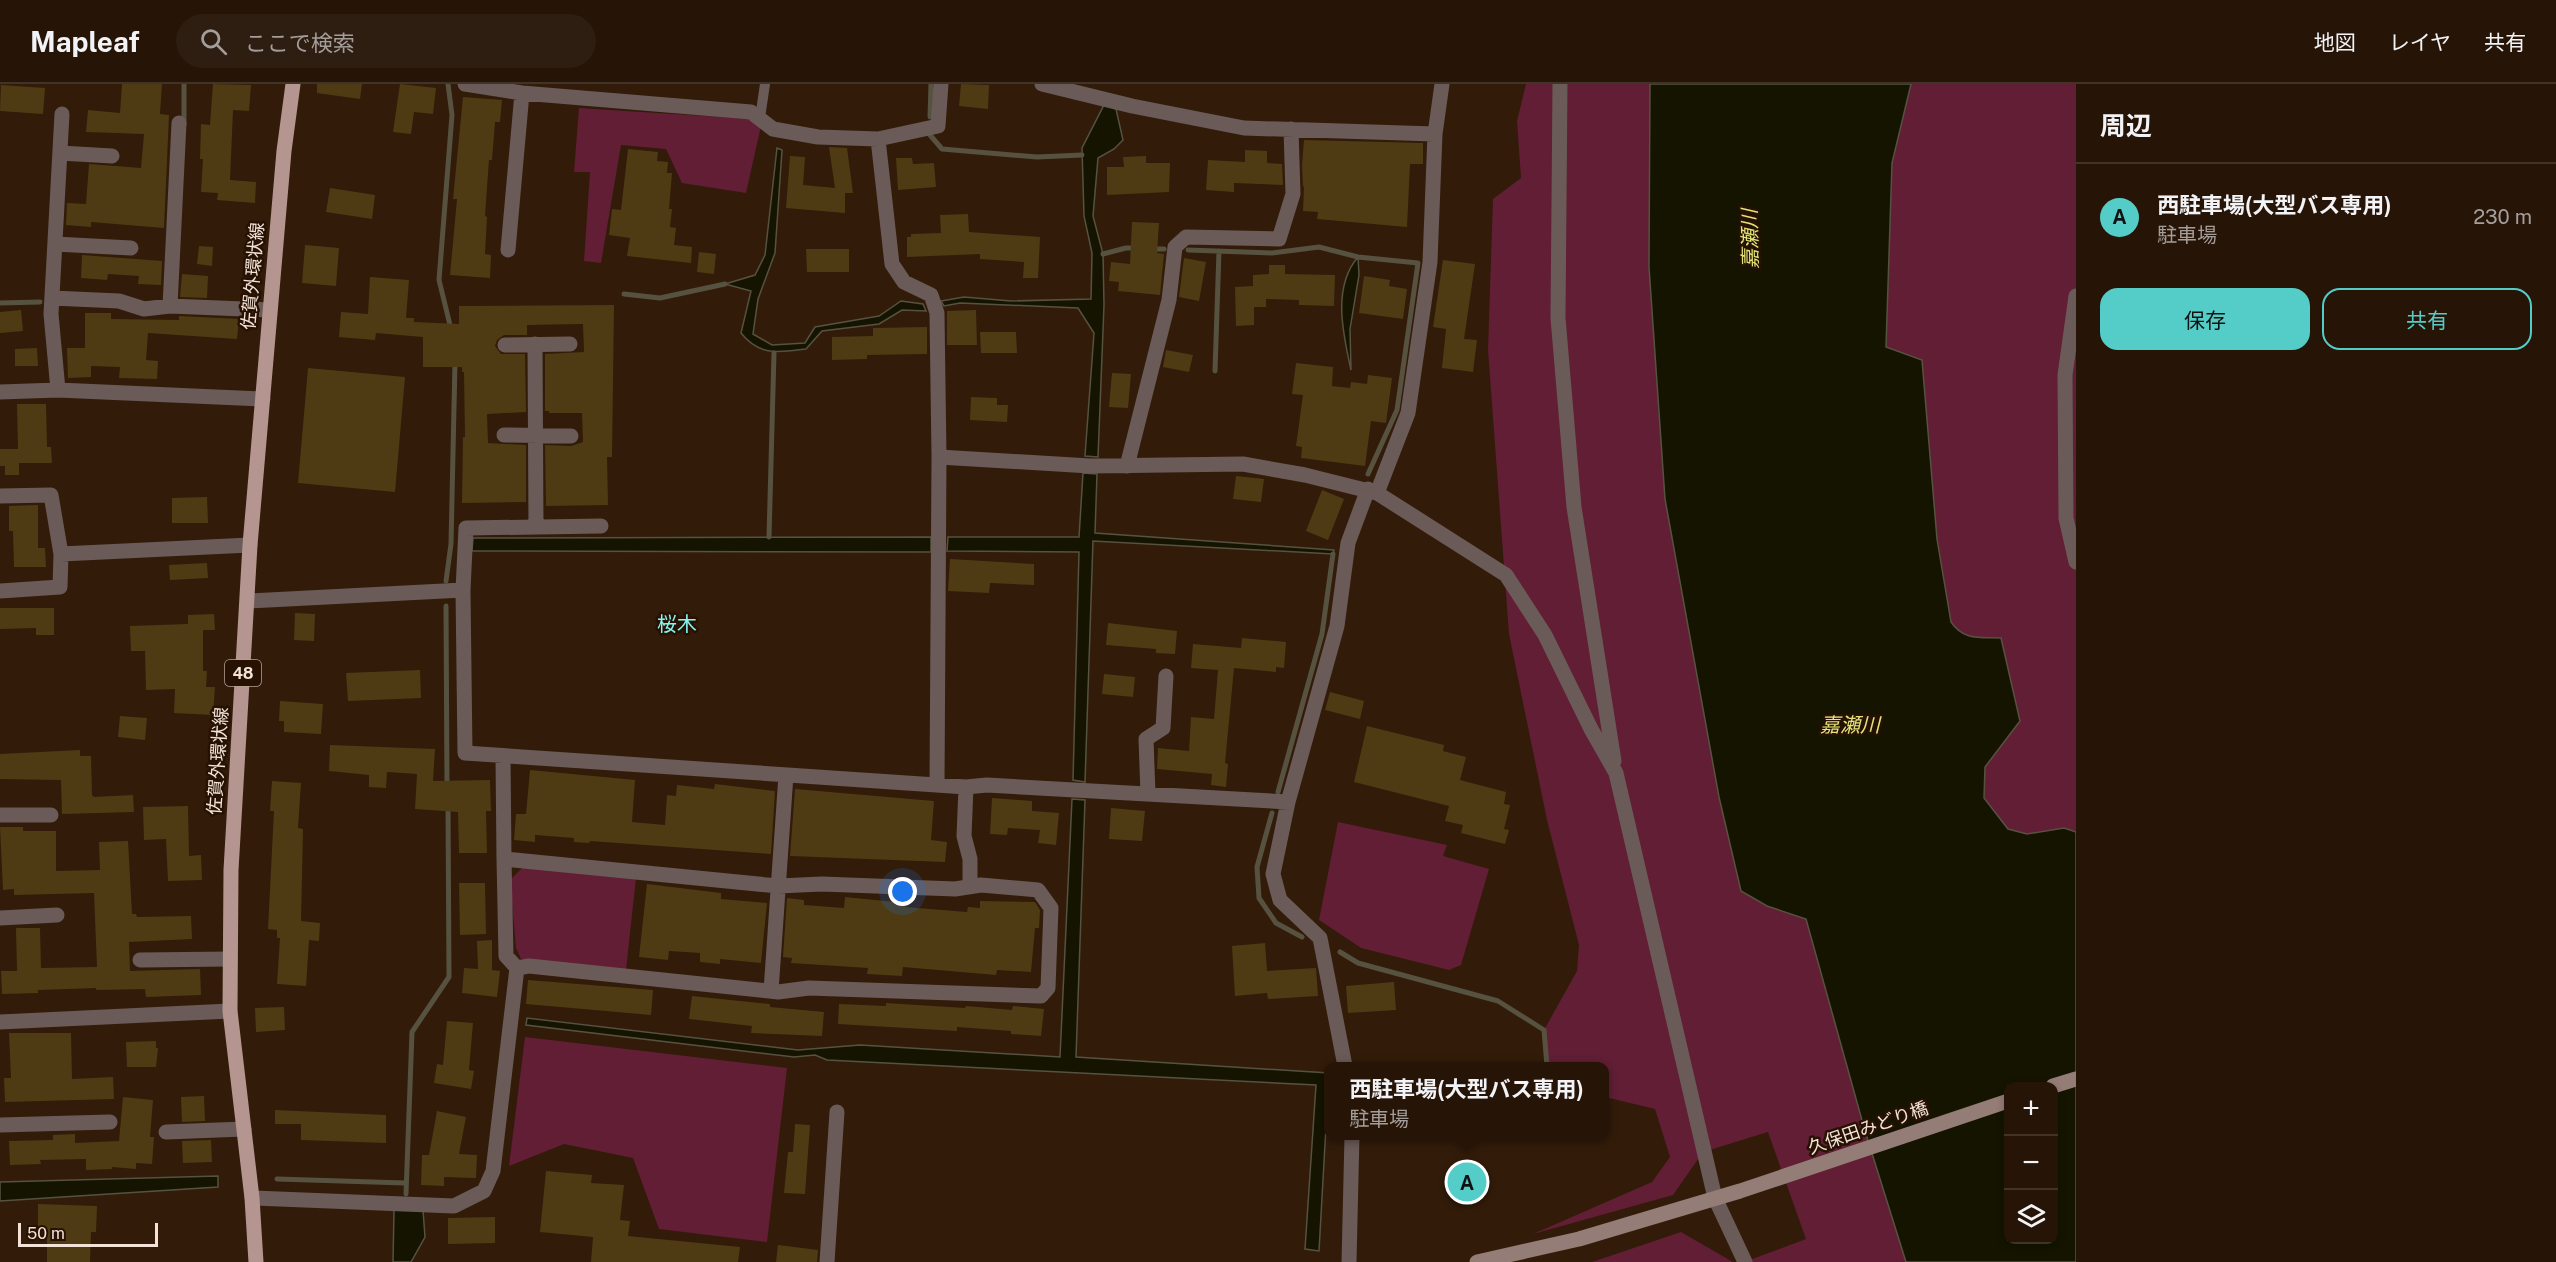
<!DOCTYPE html>
<html lang="ja">
<head>
<meta charset="utf-8">
<style>
	body { margin:0; font-family:"Public Sans","Noto Sans JP",sans-serif; background:#2e1d11; color:#f1f3f6 }
	.controls { position:absolute; right:18px; bottom:18px; display:grid; overflow:hidden; border-radius:12px; box-shadow:0 3px 9px #0003 }
	.controls button { width:54px; height:54px; display:grid; place-items:center; padding:0; border:0; border-bottom:2px solid #423328; background:#261407; color:#f1f3f6; font:30px sans-serif }
	.scale { position:absolute; left:18px; bottom:15px; width:140px; box-sizing:border-box; padding-left:6px; border:3px solid #f2e2d7; border-top:0; font-size:16px; line-height:21px; white-space:nowrap; color:#f2e2d7; -webkit-text-stroke:4px #271102; paint-order:stroke }
	.you { position:absolute; left:903px; top:808px; width:21px; height:21px; margin:-15px; border:4px solid #fff; border-radius:50%; background:#1a73e8; box-shadow:0 0 0 9px #1a73e833 }
	.badge { display:grid; place-items:center; width:39px; height:39px; border-radius:50%; background:#54cdc9; color:#111; font-size:20px; font-weight:700 }
	.pin { position:absolute; translate:-50% -50%; border:3px solid #fff; box-shadow:0 2px 6px #0006 }
	.popup { position:absolute; left:1324px; top:978px; width:285px; height:78px; box-sizing:border-box; display:grid; place-content:center; border-radius:12px; background:#261407; filter:drop-shadow(0 2px 4px #0005); font-size:20px; white-space:nowrap; color:#a49e9b }
	.popup b { font-size:22px; color:#f1f3f6 }
	.popup::after { content:''; position:absolute; left:50%; top:100%; margin-left:-12px; border:12px solid transparent; border-top-color:#261407 }
	.list { margin:0; padding:0; list-style:none }
	h2 { display:flex; justify-content:space-between; align-items:center; height:78px; margin:0; padding:0 24px; font-size:26px }
	h2 small { font-size:20px; font-weight:400; color:#a49e9b }
	.list li { display:grid; grid-template-columns:39px 1fr auto; gap:18px; align-items:center; box-sizing:border-box; height:108px; padding:0 24px; border-top:2px solid #423328 }
	.list b { display:block; font-size:22px; white-space:nowrap }
	.list p { margin:0; font-size:20px; white-space:nowrap; color:#a49e9b }
	.list em { font-size:20px; font-style:normal; color:#a49e9b }
	.actions { display:flex; gap:12px; padding:18px 24px }
	.actions a { flex:1; padding:14px 0; border:2px solid #54cdc9; border-radius:18px; text-align:center; font-size:21px; color:#54cdc9 }
	.actions .main { background:#54cdc9; color:#111 }
	.icon { flex:none; width:33px; height:33px; fill:none; stroke:currentColor; stroke-width:2; stroke-linecap:round; stroke-linejoin:round }
	.map { position:relative; flex:none; width:2076px; height:1178px; overflow:hidden }
	header { display:flex; align-items:center; gap:36px; box-sizing:border-box; height:84px; padding:0 30px; background:#261407; border-bottom:2px solid #423328 }
	header strong { font-size:28px }
	nav { display:flex; gap:33px; margin-inline-start:auto; font-size:21px }
	.search { width:420px; height:54px; background:#2e1d11; display:flex; align-items:center; gap:15px; box-sizing:border-box; padding:0 21px; border-radius:33px; color:#a49e9b; font-size:22px }
	main { display:flex }
	aside { flex:1; background:#261407 }
	.map>svg:first-child { display:block }
</style>
</head>
<body>
<header>
<strong>Mapleaf</strong>
<div class="search"><svg class="icon" aria-label="search" viewBox="0 0 24 24"><circle cx="10" cy="10" r="6"/><path d="M15 15l6 6"/></svg>ここで検索</div>
<nav><a>地図</a><a>レイヤ</a><a>共有</a></nav>
</header>
<main>
<div class="map">
<svg width="2076" height="1178" viewBox="0 0 2076 1178">
	<rect width="100%" height="100%" fill="#321b09"/>
	<path fill="#611e35" d="M1526,0H1650L1649,183L1767,822L1806,835L1865,1047L1906,1178H1744L1806,1155L1768,1048L1703,1068L1673,1111L1533,1150L1652,1098L1670,1073L1655,1025L1605,1013V982H1547L1544,946L1577,887L1579,861L1547,736L1509,550L1488,266L1493,115L1521,94L1517,37Z
		M1911,0H2076V748L2064,744L2027,750L2008,745L1984,714L1985,683L2020,636L2001,554C1980,553 1964,557 1951,538L1937,455L1886,263L1892,79Z
		M579,24L752,35L761,42L746,109L682,99L666,65L621,61L601,179L584,177L590,88H574Z
		M1338,738L1447,761L1443,772L1489,785L1461,881L1449,886L1361,864L1319,836Z
		M524,782L636,794L626,886L521,875L516,864L510,796Z
		M525,953L787,984L767,1158L659,1145L633,1074L564,1060L509,1082Z
		M1681,1148L1733,1178H1592Z"/>
	<path fill="#141400" stroke="#575240" stroke-width="1.5" fill-rule="evenodd" d="M1650,0H1911L1892,79L1886,263L1922,276L1937,455L1951,538C1964,557 1980,553 2001,554L2020,637L1985,683L1984,714L2008,745L2027,750L2064,744L2076,748V1178H1906L1865,1047L1806,835L1767,822L1741,807L1719,713L1665,415L1649,183ZM2008,1002H2054V1156H2008Z
		M1104,21L1116,25L1123,56L1114,65L1098,74L1093,132L1103,170L1104,221L1098,373L1085,372L1094,249L1078,224L960,219L944,222L941,217L964,213L1011,217L1091,215L1092,169L1084,132L1082,64Z
		M777,64L782,66L775,169L758,215L753,250L772,261L805,259L815,243L879,232L901,217L923,220L926,227L902,226L879,240L822,247L806,265C780,268 760,273 741,249L751,207L725,200L755,191L765,171Z
		M1358,173L1359,191L1350,245L1351,286C1343,250 1332,203 1358,173Z
		M1083,389L1097,390L1095,449L1334,466L1333,470L1093,457L1085,698L1073,696L1079,468L947,467L948,453H1079Z
		M931,453V468L472,467L473,454Z
		M1072,715L1085,716L1076,973L1329,989L1319,1167L1305,1165L1316,1001L827,976L815,971L794,973L526,941L527,934L798,966L860,961L1060,973Z
		M218,1092V1103L0,1117V1098Z
		M394,1126H423L425,1153L411,1178H393Z"/>
	<g fill="none" stroke-linecap="round" stroke-linejoin="round">
		<path stroke="#575240" stroke-width="5" d="M448,0L452,31L439,196L451,245
			M930,33L931,0
			M184,40V0
			M930,51L942,65L1037,73L1082,71
			M1151,165H1164
			M1188,166L1272,169L1319,163L1358,173L1418,179L1397,326L1368,390
			M1103,170L1126,164H1136
			M624,210L660,214L725,200
			M0,219L40,218
			M1215,287L1219,167
			M769,453L774,269
			M446,497L451,460L455,278
			M446,522L447,703
			M1278,708L1322,550L1333,470
			M1272,729L1257,783L1259,814L1276,839L1302,853
			M1340,868L1358,879L1498,917L1544,946L1547,982
			M277,1095L405,1099
			M406,1110L412,948L449,893L448,721"/>
	</g>
	<path fill="#4e3b13" d="M122,0H162L160,30L169,31L164,144L91,138V143L66,141L67,119L86,120L89,80L141,84L144,50L86,48L88,26L120,29Z
		M213,0L251,1L249,27L233,26L230,96L256,98L255,119L217,116L218,109L201,108L203,75H200L201,40L210,41Z
		M317,0H362L360,15L317,9Z
		M400,0L436,4L433,30L414,28L411,50L393,48Z
		M961,0L989,1L988,25L959,22Z
		M1,1L45,4L43,30L0,27Z
		M463,13L502,16L500,38H495L492,76H489L485,132L487,133L485,170L491,171L490,194L450,191L457,115H453Z
		M1304,56L1423,59V80H1410L1407,143L1317,135L1318,128L1303,127L1304,103L1303,102L1302,81Z
		M829,63L847,64L853,109H845V129L786,124L790,72L805,73L803,101L835,104Z
		M628,65L658,68L657,77L668,78L667,89H672L669,125H672L670,143L676,144L674,161L692,163L691,179L627,172L630,154L609,151L612,125L621,126Z
		M1245,66L1267,67V79L1282,80L1283,101L1234,99V108L1206,106L1208,76L1245,78Z
		M1146,72V79H1170L1169,108L1107,111V83H1124L1123,73Z
		M896,74H912L913,80L934,79L936,103L898,106Z
		M330,104L375,111L372,135L326,128Z
		M968,130L969,148L1040,153L1038,194H1023L1024,178L980,175V170L907,173V153H911V150L941,149L940,131Z
		M1132,138L1159,139L1157,169L1164,170L1160,211L1118,207L1119,198L1109,197L1111,178L1130,180Z
		M305,161L339,164L336,202L302,199Z
		M199,162L213,163L212,182L197,180Z
		M806,165H849V188H807Z
		M699,168L716,170L714,190L697,188Z
		M82,171L162,177L161,201L138,200L139,192L108,190L107,196L81,194Z
		M1184,174L1206,178L1199,217L1179,213Z
		M1443,176L1475,180L1464,255L1477,256L1473,288L1442,284L1446,245L1433,243Z
		M1269,181H1285V190L1335,191L1334,222L1299,221V216L1266,215V223H1254V241L1236,242L1235,203L1253,202V191L1269,190Z
		M182,190L208,192L207,214L180,213Z
		M1364,192L1390,196L1389,202L1407,205L1403,235L1359,229Z
		M370,193L409,196L406,234H414V238L459,240V222L614,221L612,373H607L608,421L546,422L545,361L571,362L583,358L582,329H549V327H545V270L584,268L583,240L527,241V251H504L497,256L495,262L501,270H525L526,328L487,330L488,359L526,361V418L462,419L463,353H465L464,288H462V283H423V253L376,249L375,256L339,253L341,228L368,230Z
		M21,226L23,247L0,249V228Z
		M976,226L977,261H947V227Z
		M85,229H111V235L179,236V232L239,235L237,255L148,249L146,276L158,277L157,295L119,294L120,283L91,282V293L68,294L67,264H85Z
		M927,243V270L867,271V275L832,276V253L873,252V244Z
		M980,248H1016L1017,269H981Z
		M37,264L38,282H15V265Z
		M1166,266L1193,271L1189,288L1163,283Z
		M1296,279L1333,283L1332,302L1350,304L1351,298L1367,300L1368,291L1392,294L1386,339L1371,337L1365,382L1301,374L1302,363L1296,362L1303,311L1292,310Z
		M308,284L405,293L395,408L298,399Z
		M1112,289L1131,290L1128,324L1109,323Z
		M971,313L997,314V321H1008L1007,338L970,336Z
		M17,320H46L47,363H51L52,379H19V391H5V382H0V365H18Z
		M1236,392L1264,395L1261,418L1233,415Z
		M1322,406L1344,415L1328,456L1306,447Z
		M207,413L208,439H172V414Z
		M38,421V464H45L46,483H14L13,447H9V422Z
		M950,475L1034,480V501L990,499L989,509L948,507Z
		M207,479L208,494L170,496L169,481Z
		M0,524H54V551H36V544L0,545Z
		M295,529L315,530L314,557L294,556Z
		M214,530L215,546H203V587H207L206,603H215L213,631L174,629L175,605L146,606L145,567H131L130,542L188,540V531Z
		M1108,539L1177,547L1175,570L1156,569V565L1106,561Z
		M1242,554L1286,558L1284,584L1276,583V588L1234,584L1225,679L1228,680L1226,703L1211,701L1212,690L1157,685L1158,664L1189,667L1191,633L1214,635L1218,586L1191,584L1193,560L1241,564Z
		M420,586L421,614L348,617L346,589Z
		M1104,590L1135,593L1133,613L1102,610Z
		M1330,608L1364,617L1360,635L1325,626Z
		M280,617L323,620L321,650L284,648V637H279Z
		M120,632L147,634L145,656L118,653Z
		M1367,642L1444,661L1443,667L1466,673L1460,696L1506,708L1504,720L1510,721L1504,745L1509,746L1505,760L1461,749L1463,741L1445,737L1449,722L1354,698Z
		M330,661L435,665L433,697L490,696L491,727H486L487,769H459L458,728L415,725L417,690L387,688L386,704L369,703V691L329,687Z
		M80,666V672H91L92,711L94,713L133,711L134,728L62,730L61,696L0,695V670Z
		M530,686L635,696L632,738L665,741L667,711L676,712L677,701L714,705L715,700L775,707L771,770L590,757L589,759L574,758V754L535,751V758L514,756L516,730H526Z
		M272,697L301,699L298,744L303,745L301,837L320,839L319,857L309,856L306,902L277,900L280,854H277V846L268,845L274,727H270Z
		M795,705L934,717L931,756L947,758L945,778L790,772Z
		M992,714L1032,717V727L1059,729L1056,761L1038,759L1040,746L1008,744L1007,751L990,750Z
		M188,722L189,772L201,771L202,796L168,797L166,755L144,756L143,723Z
		M1111,724L1145,727L1142,757L1109,755Z
		M0,743H23V747H56V787L100,786L99,758L128,757L132,830H136L137,833L191,832L192,855L129,858L130,887L200,885L201,911L146,913L145,905L96,906V904L38,906V909L2,910L1,887H17L16,844H40L41,884L97,883L94,809L14,811V805L3,806Z
		M459,799H485L486,850L460,851Z
		M647,800L721,809V815L767,819L761,879L720,875V880L700,878V869L669,867L668,876L639,873Z
		M845,813L905,819V823L967,828L968,823L980,824V817L1035,818L1040,826L1039,844H1035L1031,888L997,886L996,891L903,883L902,892L867,890L868,884L791,879L792,874L783,873L787,814L804,816V821L844,824Z
		M492,856V886L500,887L497,913L462,909L464,884L478,885L477,857Z
		M1265,859L1267,887L1316,884L1318,912L1268,915L1267,909L1235,912L1232,862Z
		M528,896L653,906L651,931L526,920Z
		M1394,898L1396,926L1348,929L1346,902Z
		M692,912L770,920V923L824,928L822,952L751,949L752,942L689,935Z
		M886,919L965,924L966,922L1012,926L1013,922L1044,925L1041,952L1011,950V947L957,943V947L838,940L839,920L886,922Z
		M284,923L285,946L256,948L255,924Z
		M447,937L473,939L469,986L474,987L471,1005L434,999L437,980L443,981Z
		M9,949H71L72,995L113,993L114,1015L5,1018L4,994H11Z
		M156,957V964H158L156,983H127L126,958Z
		M204,1012L205,1037L182,1038L181,1013Z
		M123,1013L153,1016L150,1053H154L152,1080L136,1079V1085L112,1083V1085L86,1086V1075L40,1076L41,1080L10,1081L9,1057L53,1056V1051L75,1050V1059L119,1057Z
		M275,1026L386,1031V1059L301,1056V1040H275Z
		M437,1027L466,1033L459,1070L477,1071L476,1094L444,1093V1102L421,1101L422,1071H429Z
		M795,1040L810,1041L805,1110L784,1109L788,1068H793Z
		M211,1056L212,1078L183,1079L182,1057Z
		M546,1087L592,1091L591,1099L624,1101L620,1136L630,1137L628,1152L740,1163L738,1178H591L593,1153L540,1148Z
		M38,1120L97,1122L96,1148H91L90,1178H47V1147L38,1146Z
		M495,1133V1159L448,1160V1134Z
		M778,1161L818,1166L817,1178H776Z"/>
	<g fill="none" stroke-linecap="round" stroke-linejoin="round">
		<path stroke="#6a5b58" stroke-width="10" d="M760,34L765,0"/>
		<path stroke="#6a5b58" stroke-width="15" d="M465,0L522,9L751,28L773,45L818,53L878,55L938,42L941,0
			M1042,0L1132,22L1244,44L1435,50
			M1560,0L1558,234L1574,423L1614,677
			M878,55L892,180L904,198L931,211L937,229L939,373L937,701
			M60,69L112,72
			M55,160L131,164
			M508,166L522,9
			M2076,212L2065,291L2066,434L2076,478
			M52,214L119,217L144,225L170,222L270,226
			M170,222L179,39
			M535,260L536,443
			M505,261L570,260
			M58,306L51,230L62,30
			M0,308L58,306L263,315
			M504,351L571,352
			M939,373L1090,382L1243,380L1305,391L1377,409L1408,329L1430,178L1435,50L1442,0
			M1127,382L1169,216L1175,163L1186,153L1279,155L1293,110L1291,45
			M1377,409L1506,491L1545,551L1591,645L1616,689L1715,1114L1745,1178
			M0,412L51,411L61,470L60,503L0,507
			M61,470L250,461
			M463,506L466,444L601,442
			M248,517L463,506L465,669L966,703L987,701L1288,718
			M966,703L964,752L970,775V802
			M1148,710L1146,655L1163,644L1166,592
			M0,731H51
			M504,775L506,872L517,884
			M0,834L57,831
			M140,876L230,875
			M771,907L786,691
			M0,938L230,927
			M1345,982L1320,854L1280,816L1273,790L1288,718L1337,542L1348,459L1368,405
			M0,1041L110,1038
			M166,1048L244,1045
			M252,1114L454,1122L484,1107L493,1087L517,884L529,882L778,908L809,904L1041,912L1048,904L1051,824L1038,806L981,801L955,805L822,800L778,802L504,775L503,672
			M827,1178L837,1028
			M1349,1178L1352,1052"/>
		<path stroke="#947c77" stroke-width="15" d="M2053,1002L2076,995
			M1477,1178L1579,1155L1740,1107L2008,1017"/>
		<path stroke="#b4958f" stroke-width="15" d="M256,1178L252,1114L230,927L231,786L250,461L284,67L293,0"/>
	</g>
	<g text-anchor="middle" stroke-width="5" stroke-linejoin="round" paint-order="stroke">
		<rect fill="#271102" stroke="#b5a397" stroke-width="1.5" x="225" y="576" width="36" height="26" rx="4.5"/>
		<g font-size="16" font-weight="bold" fill="#f2e2d7">
			<text x="243" y="595">48</text>
		</g>
		<g font-size="18" fill="#f2e2d7" stroke="#271102">
			<text transform="translate(253 192) rotate(-85)" y="6">佐賀外環状線</text>
			<text transform="translate(218 677) rotate(-86)" y="6">佐賀外環状線</text>
			<text transform="translate(1868 1044) rotate(-19)" y="6">久保田みどり橋</text>
		</g>
		<g font-size="20" font-style="italic" fill="#e2e678" stroke="#271102">
			<text transform="translate(1750 155) rotate(-91)" y="7">嘉瀬川</text>
			<text x="1850" y="648">嘉瀬川</text>
		</g>
		<g font-size="20" fill="#89f5ef" stroke="#271102">
			<text x="677" y="547">桜木</text>
		</g>
	</g>
</svg>
<div class="controls">
<button>+</button>
<button>−</button>
<button><svg class="icon" aria-label="layers" viewBox="0 0 24 24"><path d="M12 4l9 5-9 5-9-5zM3 14l9 5 9-5"/></svg></button>
</div>
<div class="scale">50 m</div>
<div class="you"></div>
<div class="pin badge" style="left:1467px;top:1098px">A</div>
<div class="popup"><b>西駐車場(大型バス専用)</b>駐車場</div>
</div>
<aside>
<h2>周辺<small></small></h2>
<ul class="list">
<li><span class="badge">A</span><div><b>西駐車場(大型バス専用)</b><p>駐車場</p></div><em>230 m</em></li>
</ul>
<div class="actions"><a class="main">保存</a><a>共有</a></div>
</aside>
</main>
</body>
</html>
